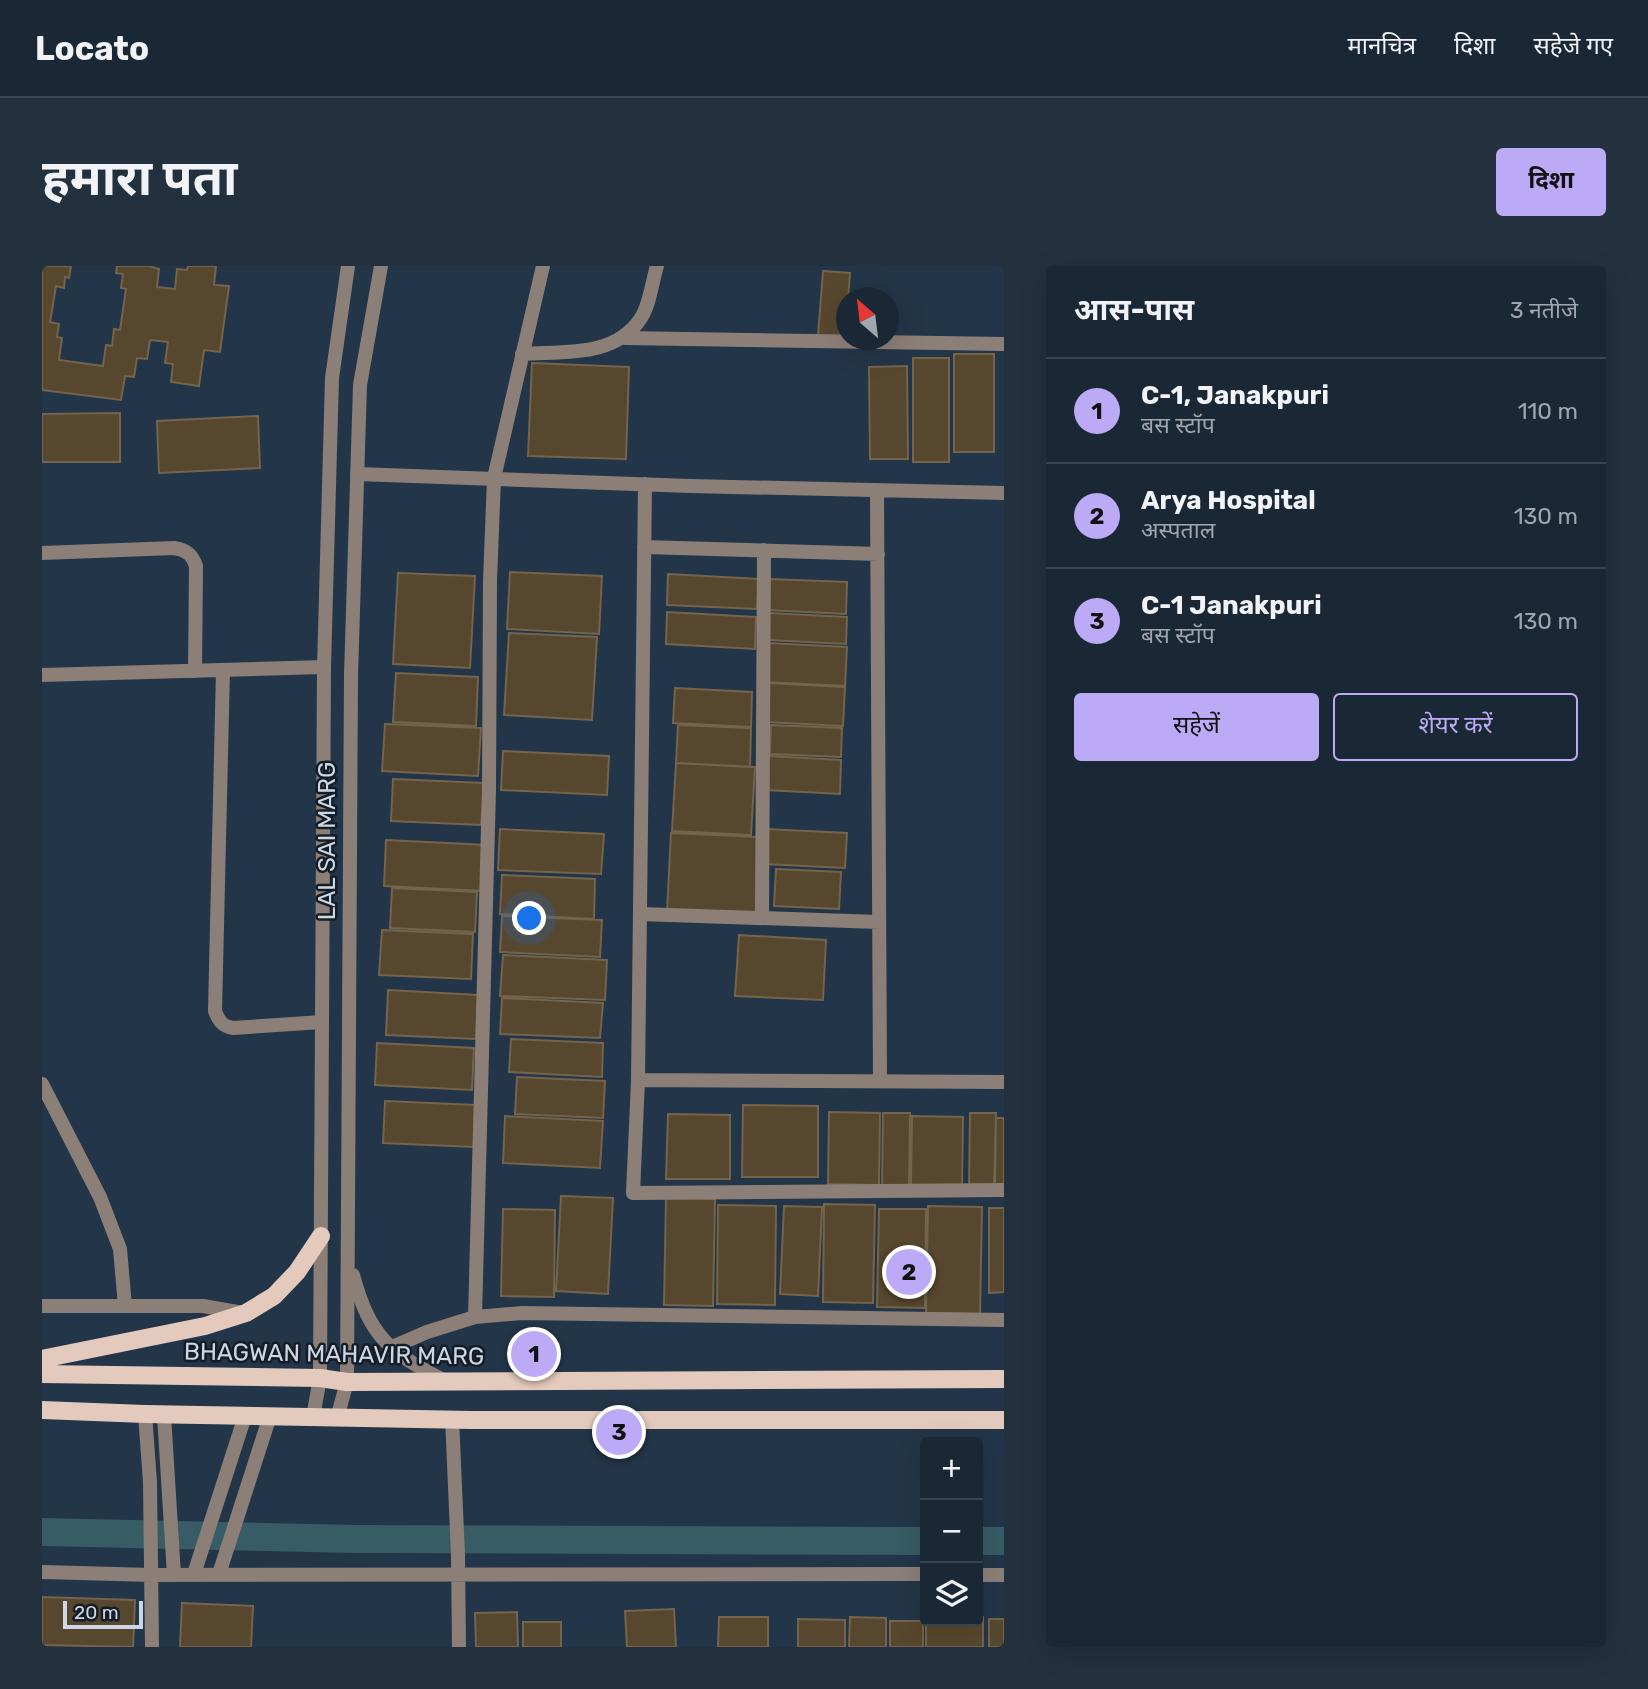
<!DOCTYPE html>
<html lang="hi">
<head>
<meta charset="utf-8">
<style>
	body { margin:0; font-family:Rubik,"Noto Sans Devanagari",sans-serif; background:#23303e; color:#f1f3f6 }
	.controls { position:absolute; right:21px; bottom:21px; display:grid; overflow:hidden; border-radius:7px; box-shadow:0 7px 28px #0002 }
	.controls button { width:63px; height:63px; display:grid; place-items:center; padding:0; border:0; border-bottom:2px solid #384451; background:#1a2836; color:#f1f3f6; font:35px sans-serif }
	.compass { position:absolute; left:794px; top:21px; width:63px; height:63px; border-radius:50%; background:#1a2836; box-shadow:0 7px 28px #0002; rotate:332deg }
	.scale { position:absolute; left:21px; bottom:18px; width:80px; box-sizing:border-box; padding-left:7px; border:4px solid #ccd7e3; border-top:0; font-size:19px; line-height:24px; white-space:nowrap; color:#ccd7e3; -webkit-text-stroke:5px #141c25; paint-order:stroke }
	.you { position:absolute; left:488px; top:653px; width:24px; height:24px; margin:-18px; border:5px solid #fff; border-radius:50%; background:#1a73e8; box-shadow:0 0 0 10px #1a73e833 }
	.badge { display:grid; place-items:center; width:46px; height:46px; border-radius:50%; background:#bcaaf6; color:#111; font-size:23px; font-weight:700 }
	.pin { position:absolute; translate:-50% -50%; border:4px solid #fff; box-shadow:0 2px 7px #0006 }
	.list { margin:0; padding:0; list-style:none }
	h2 { display:flex; justify-content:space-between; align-items:center; height:91px; margin:0; padding:0 28px; font-size:30px }
	h2 small { font-size:23px; font-weight:400; color:#9fa6ad }
	.list li { display:grid; grid-template-columns:46px 1fr auto; gap:21px; align-items:center; box-sizing:border-box; height:105px; padding:0 28px; border-top:2px solid #384451 }
	.list b { display:block; font-size:26px; white-space:nowrap }
	.list p { margin:0; font-size:23px; white-space:nowrap; color:#9fa6ad }
	.list em { font-size:23px; font-style:normal; color:#9fa6ad }
	.actions { display:flex; gap:14px; padding:21px 28px }
	.actions a { flex:1; padding:16px 0; border:2px solid #bcaaf6; border-radius:7px; text-align:center; font-size:24px; color:#bcaaf6 }
	.actions .main { background:#bcaaf6; color:#111 }
	.icon { flex:none; width:38px; height:38px; fill:none; stroke:currentColor; stroke-width:2; stroke-linecap:round; stroke-linejoin:round }
	.map { position:relative; flex:none; width:962px; height:1381px; overflow:hidden; border-radius:7px }
	header { display:flex; align-items:center; gap:42px; box-sizing:border-box; height:98px; padding:0 35px; background:#1a2836; border-bottom:2px solid #384451 }
	header strong { font-size:33px }
	nav { display:flex; gap:38px; margin-inline-start:auto; font-size:24px }
	.intro { display:flex; align-items:center; justify-content:space-between; box-sizing:border-box; height:168px; padding:0 42px }
	h1 { margin:0; font-size:49px }
	.button { padding:18px 32px; border-radius:7px; background:#bcaaf6; color:#111; font-size:24px; font-weight:700 }
	main { display:flex; gap:42px; padding:0 42px }
	aside { flex:1; background:#1a2836; border-radius:7px; box-shadow:0 7px 28px #0002 }
	.map>svg:first-child { display:block }
</style>
</head>
<body>
<header>
<strong>Locato</strong>
<nav><a>मानचित्र</a><a>दिशा</a><a>सहेजे गए</a></nav>
</header>
<div class="intro"><h1>हमारा पता</h1><a class="button">दिशा</a></div>
<main>
<div class="map">
<svg width="962" height="1381" viewBox="0 0 962 1381">
	<rect width="100%" height="100%" fill="#233548"/>
	<g fill="none" stroke-linecap="round" stroke-linejoin="round">
		<path stroke="#375c65" stroke-width="28" d="M0,1266L313,1273L883,1275
			M936,1275H962"/>
	</g>
	<path fill="#57472e" stroke="#73644b" stroke-width="2" d="M0,0H29L27,12L23,11L22,22L14,20L8,56L17,58L15,71L20,72L17,94L61,100L64,79L70,80L72,63L78,64L84,23L79,22L81,8L74,7L75,0H107L117,3L115,21L133,23L135,3L145,4L146,0H174L172,19L187,20L178,86L162,84L157,120L129,116L131,98L123,97L126,76L108,74L105,93L95,92L92,111L83,110L79,134L0,124Z
		M781,5L808,7L806,32H804V72L776,70Z
		M912,88H952V186H912Z
		M871,92H907V196H871Z
		M490,97L587,101L584,193L486,190Z
		M865,100L866,193H828L827,101Z
		M78,147V196H0V148Z
		M216,150L218,202L117,207L115,155Z
		M468,306L560,310L557,368L465,363Z
		M356,307L433,310L428,402L351,398Z
		M626,308L717,313L715,343L625,339Z
		M727,313L805,316L804,348L725,344Z
		M625,346L714,351L713,383L624,378Z
		M727,347L805,351L804,378L726,374Z
		M467,367L555,371L550,454L462,449Z
		M725,377L805,381L803,420L723,416Z
		M354,407L436,411L434,460L351,456Z
		M725,417L803,421L801,460L723,456Z
		M633,422L710,426L709,461L631,457Z
		M343,458L439,462L436,510L340,505Z
		M636,459L709,462L708,501L634,497Z
		M729,459L800,462L799,491L728,488Z
		M461,485L567,490L565,529L459,524Z
		M726,490L799,494L798,528L724,524Z
		M634,497L713,501L709,569L630,565Z
		M351,513L442,517L439,559L349,555Z
		M458,563L562,568L559,608L456,604Z
		M724,563L805,567L803,602L722,598Z
		M629,567L718,571L714,650L625,646Z
		M344,574L445,579L443,625L342,620Z
		M734,603L799,606L797,643L732,640Z
		M460,609L553,613L552,653L458,648Z
		M350,622L435,626L433,666L348,662Z
		M460,650L560,654L558,691L458,686Z
		M340,664L431,668L429,713L337,709Z
		M697,669L784,674L781,734L693,730Z
		M461,689L565,694L563,734L458,730Z
		M346,724L436,729L434,773L344,769Z
		M460,732L561,737L558,772L458,768Z
		M469,773L561,777L560,811L467,806Z
		M335,777L432,782L430,824L333,819Z
		M475,811L563,815L561,852L473,848Z
		M343,835L434,839L432,881L341,877Z
		M701,839L776,840V911H700Z
		M787,846L838,847L837,919L786,918Z
		M841,847H868L867,921H840Z
		M928,847H954L952,922H927Z
		M626,848L688,849V913H624Z
		M463,850L561,855L558,902L461,897Z
		M870,850L921,851L920,920L869,919Z
		M954,852H962V919H953Z
		M519,930L571,932L566,1028L514,1025Z
		M624,932L673,933L671,1040L622,1039Z
		M782,938L833,939L831,1037L781,1036Z
		M676,939L734,940L733,1039L675,1038Z
		M742,940L780,941L776,1030L738,1028Z
		M886,940L940,941L938,1048L884,1047Z
		M947,942H962V1026L947,1027Z
		M461,943L513,944L512,1031L459,1030Z
		M837,943H884L883,1042L835,1041Z
		M0,1331L93,1334L91,1381L0,1379Z
		M140,1337L211,1340L209,1381H138Z
		M632,1343L634,1381H585L583,1345Z
		M475,1346L476,1381H434L433,1347Z
		M677,1351H726V1381H676Z
		M808,1351L844,1352V1381H807Z
		M936,1351H941V1381H884V1355H936Z
		M756,1353L803,1354V1381H756Z
		M947,1353H962V1381H947Z
		M848,1355H881V1381H848Z
		M481,1356H519V1381H481Z"/>
	<g fill="none" stroke-linecap="round" stroke-linejoin="round">
		<path stroke="#8c7f78" stroke-width="14" d="M0,287L132,282C144,284 150,288 154,300L153,405
			M181,404L173,745C177,755 180,760 191,762L280,756
			M0,409L282,401"/>
		<path stroke="#8c7f78" stroke-width="14" d="M582,72L962,78
			M480,88C521,85 573,92 599,52C608,38 610,16 615,0
			M315,208L648,220L962,227
			M835,224L838,815
			M602,281L836,288
			M598,648L837,656
			M720,652L722,284
			M596,814L603,218
			M962,816L596,814L591,927L962,924
			M0,818L58,931L78,983L83,1040
			M0,1040H161L201,1047
			M433,1051L447,524L448,315L452,212L501,0
			M348,1082L385,1066L433,1051L480,1047L962,1054
			M103,1148L108,1216L110,1381
			M122,1149L132,1309
			M410,1152L416,1289L417,1381
			M0,1306L110,1309L883,1308
			M152,1308L203,1150
			M177,1308L228,1150
			M936,1309H962"/>
		<path stroke="#8c7f78" stroke-width="14" d="M311,1009C328,1071 347,1086 403,1115
			M271,1151L278,1112L282,401L290,112L306,0
			M295,1152L305,1116L309,409L318,119L339,0"/>
		<path stroke="#e4cabc" stroke-width="18" d="M0,1093L163,1060L204,1047L232,1030L255,1006L279,970
			M0,1108L278,1112L305,1116L962,1113
			M0,1144L103,1148L430,1154H962"/>
	</g>
	<g text-anchor="middle" stroke-width="5" stroke-linejoin="round" paint-order="stroke">
		<g font-size="24" fill="#ccd7e3" stroke="#141c25">
			<text transform="translate(285 575) rotate(-90)" y="8">LAL SAI MARG</text>
			<text transform="translate(292 1088) rotate(1)" y="8">BHAGWAN MAHAVIR MARG</text>
		</g>
	</g>
</svg>
<div class="controls">
<button>+</button>
<button>−</button>
<button><svg class="icon" aria-label="layers" viewBox="0 0 24 24"><path d="M12 4l9 5-9 5-9-5zM3 14l9 5 9-5"/></svg></button>
</div>
<svg class="compass" viewBox="-18 -18 36 36"><path d="M0-13l5 13h-10z" fill="#e53935"/><path d="M0 13l5-13h-10z" fill="#9fa6ad"/></svg>
<div class="scale">20 m</div>
<div class="you"></div>
<div class="pin badge" style="left:492px;top:1088px">1</div>
<div class="pin badge" style="left:867px;top:1006px">2</div>
<div class="pin badge" style="left:577px;top:1166px">3</div>
</div>
<aside>
<h2>आस-पास<small>3 नतीजे</small></h2>
<ul class="list">
<li><span class="badge">1</span><div><b>C-1, Janakpuri</b><p>बस स्टॉप</p></div><em>110 m</em></li>
<li><span class="badge">2</span><div><b>Arya Hospital</b><p>अस्पताल</p></div><em>130 m</em></li>
<li><span class="badge">3</span><div><b>C-1 Janakpuri</b><p>बस स्टॉप</p></div><em>130 m</em></li>
</ul>
<div class="actions"><a class="main">सहेजें</a><a>शेयर करें</a></div>
</aside>
</main>
</body>
</html>
